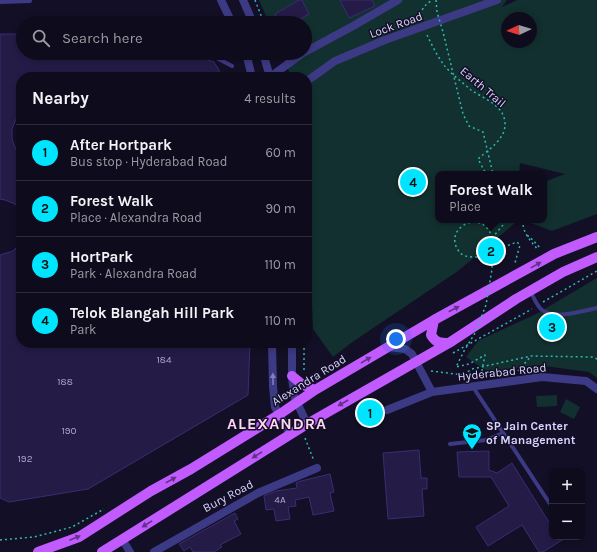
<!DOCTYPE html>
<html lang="en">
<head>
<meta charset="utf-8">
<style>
	body { margin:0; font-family:Karla,sans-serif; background:#1c1929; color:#f1f3f6 }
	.controls { position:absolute; right:12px; bottom:12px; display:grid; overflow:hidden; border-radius:8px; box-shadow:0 2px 6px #0003 }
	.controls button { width:36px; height:36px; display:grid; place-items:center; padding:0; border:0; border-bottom:1px solid #2e2b3b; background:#0e0b1c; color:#f1f3f6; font:20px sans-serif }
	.compass { position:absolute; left:501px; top:12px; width:36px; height:36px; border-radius:50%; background:#0e0b1c; box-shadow:0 2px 6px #0003; rotate:266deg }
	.you { position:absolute; left:396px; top:339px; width:14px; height:14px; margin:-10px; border:3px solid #fff; border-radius:50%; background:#1a73e8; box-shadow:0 0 0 6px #1a73e833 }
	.badge { display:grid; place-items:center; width:26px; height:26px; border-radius:50%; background:#00e5ff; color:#111; font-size:13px; font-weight:700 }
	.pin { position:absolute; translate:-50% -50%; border:2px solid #fff; box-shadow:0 1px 4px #0006 }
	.popup { position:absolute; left:435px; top:171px; width:112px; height:52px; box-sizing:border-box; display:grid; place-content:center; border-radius:8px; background:#0e0b1c; filter:drop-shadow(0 1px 3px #0005); font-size:13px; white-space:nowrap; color:#9b9ba3 }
	.popup b { font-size:15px; color:#f1f3f6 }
	.popup::after { content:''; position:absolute; left:50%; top:100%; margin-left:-8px; border:8px solid transparent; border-top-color:#0e0b1c }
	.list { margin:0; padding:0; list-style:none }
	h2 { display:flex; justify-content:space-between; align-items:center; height:52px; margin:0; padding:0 16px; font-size:17px }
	h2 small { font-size:13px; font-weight:400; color:#9b9ba3 }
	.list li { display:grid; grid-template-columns:26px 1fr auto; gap:12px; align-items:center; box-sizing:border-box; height:56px; padding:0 16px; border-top:1px solid #2e2b3b }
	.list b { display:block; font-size:15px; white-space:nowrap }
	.list p { margin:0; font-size:13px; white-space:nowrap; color:#9b9ba3 }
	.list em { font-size:13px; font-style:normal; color:#9b9ba3 }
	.icon { flex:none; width:22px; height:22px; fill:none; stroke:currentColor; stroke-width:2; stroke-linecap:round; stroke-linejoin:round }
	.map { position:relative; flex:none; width:597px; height:552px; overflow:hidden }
	.search { position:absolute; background:#0e0b1c; box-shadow:0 2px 6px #0003; left:16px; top:16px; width:296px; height:44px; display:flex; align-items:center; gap:10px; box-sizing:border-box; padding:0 14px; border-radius:22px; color:#9b9ba3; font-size:15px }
	.panel { position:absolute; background:#0e0b1c; box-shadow:0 2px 6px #0003; left:16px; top:72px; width:296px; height:276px; border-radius:16px }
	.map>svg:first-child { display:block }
</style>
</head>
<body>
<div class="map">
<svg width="597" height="552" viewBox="0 0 597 552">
	<rect width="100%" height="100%" fill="#130f26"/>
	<path fill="#12302f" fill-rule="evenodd" d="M259,0H507L502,7L517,0H597V214L552,231L528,222L527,220H544V182L565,174L520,163L519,174H438V220H516L515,223L458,271L351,343L333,357L313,329L307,189V77H291L282,53H305V23H269ZM507,18H531V42H507Z
		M597,278V378L589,372L537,365L488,372L466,357L478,341L536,314Z
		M557,395V406L537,407L536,396Z
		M566,399L580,407L574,419L560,412Z"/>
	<path fill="#241b47" stroke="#3b2d73" d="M299,0H302L309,14L294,23H279L275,14Z
		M340,0H372L375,6L349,18Z
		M0,34H23V53H188L214,62L219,70L220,77H21V113L16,119L12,129V139L16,150L21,155V211L15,204L5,200L0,199Z
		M21,243V343H250L248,395L88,489L9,502L0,498V255L13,251Z
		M419,450L421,478H427V489H422L424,516L388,519L383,453Z
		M489,451V470L497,473L512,463L552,527V537H567L543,552H539L522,525L488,546L476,527L509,506L491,477H459L457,452Z
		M330,474L334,492L330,493L334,511L313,515L309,497L295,500L296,506L288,507L290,519L276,521L274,509L266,510L264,496L276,491L297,488L296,483L301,481Z
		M235,513L238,519L234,521L241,534L220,545L222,547L214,552H193L190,547L184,551L179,544Z"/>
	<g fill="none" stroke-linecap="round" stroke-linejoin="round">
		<path stroke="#2fb8b0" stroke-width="1.5" stroke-dasharray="2 3" stroke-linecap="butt" d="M255,0L264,23
			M420,19L419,16C423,8 425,4 433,0
			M427,35C432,45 437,56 444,65C450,73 463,83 471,90C484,99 504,105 505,123C506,139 489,149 478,159L485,172L493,174
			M275,53L277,61
			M523,220C522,233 531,241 538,250
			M527,236H529L541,249
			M492,238C484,207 443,227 458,250C462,257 469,257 477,257L517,242L520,245L515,263
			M492,238L503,225L500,220
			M543,302L597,271
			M304,343V372
			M453,353L532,309
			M431,371L463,375
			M518,371L531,356
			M464,379L463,375L472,369L531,356L593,357L597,359
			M305,438L314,461
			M0,540L34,537L72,527L104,509"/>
		<path stroke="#3d3a85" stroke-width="4" d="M0,2L30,1
			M207,53L232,66
			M530,291C534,297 536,305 542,310C554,320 583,311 597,308
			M473,387L552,507
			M450,444L486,440L503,433"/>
		<path stroke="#3d3a85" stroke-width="8" d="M221,0L232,23
			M243,0L253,23
			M305,52L353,26L398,0
			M246,53L252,77
			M263,53L270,77
			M270,77L303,53
			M307,81L335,61L385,40L497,0
			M272,343L273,386L275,407L290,434
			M292,343V376L294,396L307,424
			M389,347L405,349L412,354L432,392
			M387,410L432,392L542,377L586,381L597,389
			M122,539L130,552
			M154,552L258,493L317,468"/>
		<path stroke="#c25bff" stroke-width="10" d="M434,320L431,335C436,343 440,343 449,343
			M292,376L303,385L315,390
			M38,552L79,537L151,491L191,469L280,414L315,390L434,320L554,254L597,237
			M102,552L307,424L449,343L516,299L563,272L597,257"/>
		<path stroke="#2fb8b0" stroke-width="1.5" stroke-dasharray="2 3" stroke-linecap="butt" d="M436,0L437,12L443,32L463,114L469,126L483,132L493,174
			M481,376L485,355L469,364L456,367L464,351L475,333L486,305L492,269V238"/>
	</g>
	<defs><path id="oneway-solid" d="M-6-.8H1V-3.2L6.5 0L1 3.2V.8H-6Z"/></defs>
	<g fill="#623188">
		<use href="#oneway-solid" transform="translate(536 265) rotate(-29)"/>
		<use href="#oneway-solid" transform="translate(454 309) rotate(-28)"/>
		<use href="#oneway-solid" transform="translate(366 360) rotate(-31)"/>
		<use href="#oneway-solid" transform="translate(343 403) rotate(150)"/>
		<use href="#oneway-solid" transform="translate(257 455) rotate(148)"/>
		<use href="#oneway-solid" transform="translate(171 480) rotate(-29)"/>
		<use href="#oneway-solid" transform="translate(147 524) rotate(148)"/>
		<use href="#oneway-solid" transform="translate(75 538) rotate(-23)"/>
	</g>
	<use fill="#837fbc" href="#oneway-solid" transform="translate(273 379) rotate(-91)"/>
	<defs>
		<g id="school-pin" transform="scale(1)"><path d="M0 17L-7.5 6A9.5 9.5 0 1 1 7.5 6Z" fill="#00e5ff" stroke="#130f26"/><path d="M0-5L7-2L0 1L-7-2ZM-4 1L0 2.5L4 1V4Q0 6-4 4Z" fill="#111"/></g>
	</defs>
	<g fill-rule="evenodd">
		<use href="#school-pin" x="472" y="433"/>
	</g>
	<g text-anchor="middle" stroke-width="3" stroke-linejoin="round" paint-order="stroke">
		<g font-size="10" fill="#aca6d1">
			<text x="164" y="363">184</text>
			<text x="65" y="385">188</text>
			<text x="69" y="434">190</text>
			<text x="25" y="462">192</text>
			<text x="280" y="503">4A</text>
		</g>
		<g font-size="12" fill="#d9d4ff" stroke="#130f26">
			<text transform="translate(396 25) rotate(-20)" y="4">Lock Road</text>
			<text transform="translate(483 87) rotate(40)" y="4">Earth Trail</text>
			<text transform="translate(502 372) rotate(-6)" y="4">Hyderabad Road</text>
			<text transform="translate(309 380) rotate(-32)" y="4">Alexandra Road</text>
			<text transform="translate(228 496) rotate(-28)" y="4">Bury Road</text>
		</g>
		<g font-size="12" font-weight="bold" fill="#d9d4ff" stroke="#130f26" text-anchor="start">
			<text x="486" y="430">SP Jain Center<tspan x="486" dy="14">of Management</tspan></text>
		</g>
		<g font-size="16" font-weight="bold" letter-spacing="1" fill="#ffd6f0" stroke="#130f26">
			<text x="277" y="429">ALEXANDRA</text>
		</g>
	</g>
</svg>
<div class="controls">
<button>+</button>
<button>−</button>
</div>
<svg class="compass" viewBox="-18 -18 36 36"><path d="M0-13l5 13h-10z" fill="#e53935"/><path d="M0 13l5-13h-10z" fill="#9b9ba3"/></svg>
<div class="you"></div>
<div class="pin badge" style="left:370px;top:413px">1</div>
<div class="pin badge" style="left:491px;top:251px">2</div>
<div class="popup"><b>Forest Walk</b>Place</div>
<div class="pin badge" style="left:552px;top:327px">3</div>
<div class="pin badge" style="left:413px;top:182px">4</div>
<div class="search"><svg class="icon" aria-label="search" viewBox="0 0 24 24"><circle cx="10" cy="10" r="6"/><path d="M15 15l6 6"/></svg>Search here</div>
<section class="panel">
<h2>Nearby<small>4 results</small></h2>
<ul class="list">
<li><span class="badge">1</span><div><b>After Hortpark</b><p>Bus stop · Hyderabad Road</p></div><em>60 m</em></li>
<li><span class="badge">2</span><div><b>Forest Walk</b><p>Place · Alexandra Road</p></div><em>90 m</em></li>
<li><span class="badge">3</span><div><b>HortPark</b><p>Park · Alexandra Road</p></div><em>110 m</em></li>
<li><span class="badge">4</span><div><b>Telok Blangah Hill Park</b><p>Park</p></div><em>110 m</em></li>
</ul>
</section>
</div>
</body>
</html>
